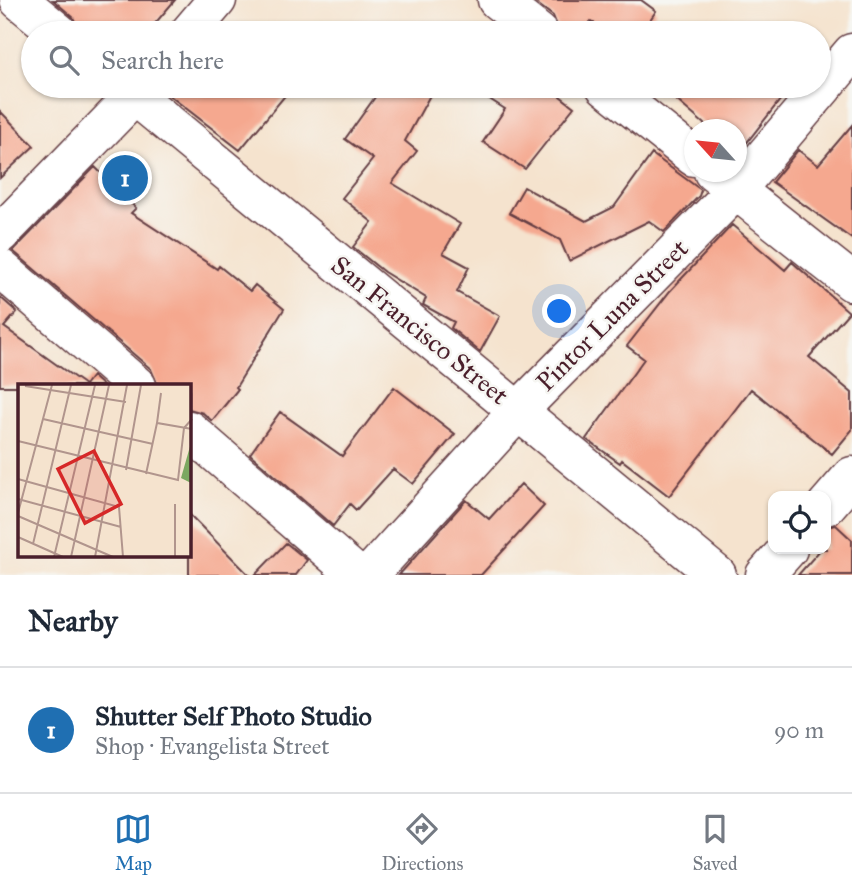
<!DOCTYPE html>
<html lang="en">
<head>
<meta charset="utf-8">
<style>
	body { margin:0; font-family:"IM FELL Great Primer",serif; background:#f2f2f3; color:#1f2937 }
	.controls { position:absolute; right:21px; bottom:21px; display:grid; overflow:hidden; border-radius:14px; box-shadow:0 2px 5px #0004 }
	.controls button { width:63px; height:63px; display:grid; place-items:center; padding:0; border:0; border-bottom:2px solid #e0e1e3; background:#fff; color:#1f2937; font:35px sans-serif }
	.compass { position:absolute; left:684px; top:119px; width:63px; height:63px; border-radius:50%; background:#fff; box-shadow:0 2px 5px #0004; rotate:297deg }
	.you { position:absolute; left:560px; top:312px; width:24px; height:24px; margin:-18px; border:5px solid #fff; border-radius:50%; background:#1a73e8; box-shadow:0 0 0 10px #1a73e833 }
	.badge { display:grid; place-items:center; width:46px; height:46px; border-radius:50%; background:#1f6fb2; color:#fff; font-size:23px; font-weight:700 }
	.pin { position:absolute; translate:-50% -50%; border:4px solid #fff; box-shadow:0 2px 7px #0006 }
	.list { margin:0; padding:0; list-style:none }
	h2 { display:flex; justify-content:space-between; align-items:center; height:91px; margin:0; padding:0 28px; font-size:30px }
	h2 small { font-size:23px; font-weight:400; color:#747a83 }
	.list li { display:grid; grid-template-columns:46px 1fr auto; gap:21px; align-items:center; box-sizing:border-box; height:126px; padding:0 28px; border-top:2px solid #e0e1e3 }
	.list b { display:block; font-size:26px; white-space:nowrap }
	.list p { margin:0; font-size:23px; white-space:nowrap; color:#747a83 }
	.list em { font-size:23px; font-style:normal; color:#747a83 }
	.icon { flex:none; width:38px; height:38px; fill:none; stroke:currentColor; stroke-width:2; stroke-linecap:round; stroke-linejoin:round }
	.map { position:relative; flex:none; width:852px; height:575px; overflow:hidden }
	.search { position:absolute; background:#fff; box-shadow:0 2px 5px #0004; left:21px; right:21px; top:21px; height:77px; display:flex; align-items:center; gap:18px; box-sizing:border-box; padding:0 24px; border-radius:38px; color:#747a83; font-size:26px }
	.sheet { height:217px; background:#fff }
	nav { display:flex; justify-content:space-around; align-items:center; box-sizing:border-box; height:98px; border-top:2px solid #e0e1e3; background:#fff; font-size:19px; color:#747a83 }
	nav a { display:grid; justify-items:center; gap:4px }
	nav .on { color:#1f6fb2 }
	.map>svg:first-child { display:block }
</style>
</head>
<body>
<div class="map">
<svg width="852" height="575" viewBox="0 0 852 575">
	<rect width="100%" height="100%" fill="#f6f6f2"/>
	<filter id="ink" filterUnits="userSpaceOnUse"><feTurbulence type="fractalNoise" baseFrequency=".0143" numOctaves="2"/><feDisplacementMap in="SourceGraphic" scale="14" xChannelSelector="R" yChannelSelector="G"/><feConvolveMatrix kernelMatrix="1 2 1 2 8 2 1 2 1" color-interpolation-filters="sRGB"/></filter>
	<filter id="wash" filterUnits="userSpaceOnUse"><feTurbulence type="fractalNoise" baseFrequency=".00686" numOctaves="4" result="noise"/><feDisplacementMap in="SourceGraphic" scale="28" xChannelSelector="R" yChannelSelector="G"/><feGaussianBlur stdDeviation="1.57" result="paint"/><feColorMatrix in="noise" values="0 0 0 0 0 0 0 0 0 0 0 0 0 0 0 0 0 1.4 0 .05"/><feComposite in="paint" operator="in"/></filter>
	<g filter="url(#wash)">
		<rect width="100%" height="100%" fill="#f5e3ce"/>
		<g id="blocks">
			<path fill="#f5a88f" d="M53,0H175L147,33H80L73,17Z
				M532,0H641L656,11L641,33H609L591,21L580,33H560L553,16Z
				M165,86H293L240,150L165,92Z
				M383,86H435L405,141L417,151L392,183L460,224L443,253L469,267L457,292L500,316L480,352L451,328L454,322L423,305L426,298L384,272L353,247L372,222L342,198L373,159L345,139Z
				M469,86H547L574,107L525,169L483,142L505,109Z
				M660,86H791L737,155V130H711Z
				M0,111L34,146L0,178Z
				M852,125V239L772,182L798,150L818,165Z
				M652,154L701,190L699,196L664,232L649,221L569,261L560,240L509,213L524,187L586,221L614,207Z
				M95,167L136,208L131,213L217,269L219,266L250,291L255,285L284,309L236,387L238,389L212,421L203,413L189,409V386H158L151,369L13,251Z
				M732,225L785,270L792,262L849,312L809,357L852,393V430L832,454L751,389L669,496L622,460L620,463L586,439L644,359L627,346L670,291Z
				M0,297L17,312L4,327L85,385L92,376L103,386H0Z
				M394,387L455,434L413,484L393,469L356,510L350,504L333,526L250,454L280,412L342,456Z
				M521,484L544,506L481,575H399L466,500L489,519Z
				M189,514L249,575H189Z
				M836,525L852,540V575H798L821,549H826V527Z
				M286,543L307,560L296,575H255Z"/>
		</g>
	</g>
	<g filter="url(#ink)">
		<use href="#blocks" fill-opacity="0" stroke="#643c43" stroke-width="2"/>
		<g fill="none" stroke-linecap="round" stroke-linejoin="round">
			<g stroke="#643c43" stroke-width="41">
				<path id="street" d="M19,0L59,33
					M497,0L539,33
					M189,33L217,0
					M123,86L717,575
					M605,86L694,157
					M713,172L852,282
					M0,234L144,86
					M0,268L137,386
					M189,430L357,575
					M826,506L852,476
					M369,575L518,411L736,190L852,53
					M765,575L788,549"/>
			</g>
			<use href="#street" stroke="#fff" stroke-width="38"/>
		</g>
	</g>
	<g text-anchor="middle" stroke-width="5" stroke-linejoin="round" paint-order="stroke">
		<g font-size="26" fill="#4a1f2b" stroke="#f6f6f2">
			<text transform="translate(612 315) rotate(-45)" y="9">Pintor Luna Street</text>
			<text transform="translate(420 330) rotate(39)" y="9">San Francisco Street</text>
		</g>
	</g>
	<g transform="translate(18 384)">
		<rect width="173" height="173" fill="#f5e3ce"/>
		<path d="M173,59L174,99H173L163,94Z" fill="#7ca860"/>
		<path fill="none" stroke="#b1958d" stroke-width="2" d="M7,2L108,18M25,35L135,60M139,39L143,9M0,57L160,96L166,44L174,35M108,86L123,1M128,90L139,39L174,45M0,95L101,123L105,173M0,115L103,143M157,120V173M0,129L34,1M0,132L95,173M0,153L45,173M15,160L53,1M36,173L77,1M53,173L91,1M77,173L109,1"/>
		<path fill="#d62828" fill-opacity="0.15" stroke="#d62828" stroke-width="3.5" d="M76,67L103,120L67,139L40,85Z"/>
		<rect width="173" height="173" fill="none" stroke="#4a1f2b" stroke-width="3.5"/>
	</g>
</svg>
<div class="controls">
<button><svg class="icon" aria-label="locate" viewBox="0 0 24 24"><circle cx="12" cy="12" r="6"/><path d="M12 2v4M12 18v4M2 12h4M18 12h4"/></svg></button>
</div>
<svg class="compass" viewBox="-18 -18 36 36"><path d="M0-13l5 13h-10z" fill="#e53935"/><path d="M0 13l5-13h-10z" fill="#747a83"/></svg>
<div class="you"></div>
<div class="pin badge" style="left:125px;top:178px">1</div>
<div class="search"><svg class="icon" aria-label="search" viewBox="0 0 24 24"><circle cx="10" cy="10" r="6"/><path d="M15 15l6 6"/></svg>Search here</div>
</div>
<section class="sheet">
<h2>Nearby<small></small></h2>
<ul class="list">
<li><span class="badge">1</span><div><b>Shutter Self Photo Studio</b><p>Shop · Evangelista Street</p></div><em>90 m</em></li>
</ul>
</section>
<nav>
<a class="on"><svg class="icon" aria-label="map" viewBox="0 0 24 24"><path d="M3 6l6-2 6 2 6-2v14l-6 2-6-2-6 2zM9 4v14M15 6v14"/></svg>Map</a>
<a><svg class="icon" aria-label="directions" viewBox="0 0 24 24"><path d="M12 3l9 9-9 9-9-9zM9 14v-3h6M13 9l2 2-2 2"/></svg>Directions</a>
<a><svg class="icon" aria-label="saved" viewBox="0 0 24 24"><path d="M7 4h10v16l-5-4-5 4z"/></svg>Saved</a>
</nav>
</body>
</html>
